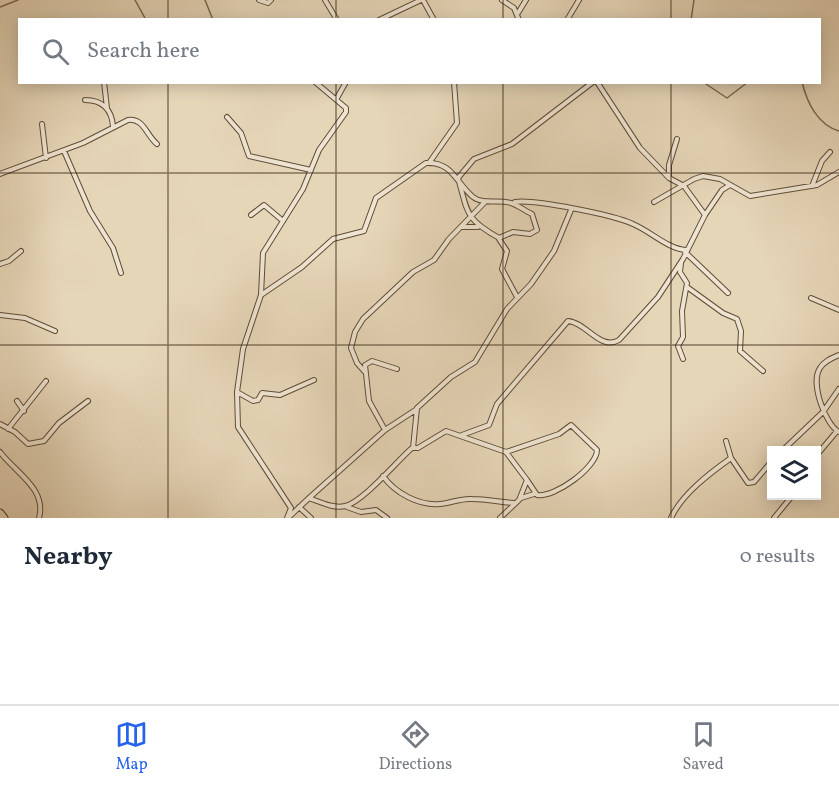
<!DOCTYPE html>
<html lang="en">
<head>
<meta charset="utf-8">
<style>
	body { margin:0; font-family:Vollkorn,serif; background:#f2f2f3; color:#1f2937 }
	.controls { position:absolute; right:18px; bottom:18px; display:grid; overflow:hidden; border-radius:0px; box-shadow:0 3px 15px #0003 }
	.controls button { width:54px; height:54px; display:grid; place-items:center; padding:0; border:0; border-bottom:2px solid #e0e1e3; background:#fff; color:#1f2937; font:30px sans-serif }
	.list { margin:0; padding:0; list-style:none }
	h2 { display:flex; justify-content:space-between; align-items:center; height:78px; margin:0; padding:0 24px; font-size:26px }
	h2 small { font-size:20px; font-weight:400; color:#747a83 }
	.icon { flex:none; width:33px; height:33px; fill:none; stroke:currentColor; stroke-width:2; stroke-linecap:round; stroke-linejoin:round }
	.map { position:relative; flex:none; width:839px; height:518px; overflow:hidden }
	.search { position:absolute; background:#fff; box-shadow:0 3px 15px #0003; left:18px; right:18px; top:18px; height:66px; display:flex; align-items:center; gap:15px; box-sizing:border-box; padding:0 21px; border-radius:0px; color:#747a83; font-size:22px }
	.sheet { height:186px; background:#fff }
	nav { display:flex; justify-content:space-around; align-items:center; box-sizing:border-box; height:84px; border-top:2px solid #e0e1e3; background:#fff; font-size:16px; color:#747a83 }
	nav a { display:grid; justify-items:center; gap:3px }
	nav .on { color:#2563eb }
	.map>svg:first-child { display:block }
</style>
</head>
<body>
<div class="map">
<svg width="839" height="518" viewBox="0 0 839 518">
	<rect width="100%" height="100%" fill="#e6d6b8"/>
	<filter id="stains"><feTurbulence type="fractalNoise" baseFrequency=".00333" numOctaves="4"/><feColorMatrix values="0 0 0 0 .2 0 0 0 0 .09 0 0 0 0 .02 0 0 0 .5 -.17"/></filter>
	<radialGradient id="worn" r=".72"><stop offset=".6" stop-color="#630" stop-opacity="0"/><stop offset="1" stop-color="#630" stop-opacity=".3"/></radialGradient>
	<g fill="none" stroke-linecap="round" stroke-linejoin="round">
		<path stroke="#796851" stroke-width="1.5" d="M135,0L146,20
			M205,0L213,20
			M0,7L18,0
			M691,20L694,0
			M703,82L727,98L748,82
			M802,82C807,103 818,125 839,131"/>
		<g stroke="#5f4d38" stroke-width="6">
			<path id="street" d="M259,0L268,3L271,0
				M325,0L337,20
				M423,0L434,20
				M502,0L514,8L519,20
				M518,13L526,0
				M379,20L421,0
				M567,20L579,0
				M104,82L107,108
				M597,82L640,148L669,178L684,186L705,215
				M337,98L346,82
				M85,100C102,100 112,109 113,127
				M227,117L241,133L249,156L311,170
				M42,124L46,158
				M64,151L90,211L113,248L121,273
				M429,163L457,123L454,82
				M0,174L83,143L128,120C144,118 146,135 157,144
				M669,177V165L677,139
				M458,178L474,159L512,144L593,82
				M812,186L822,161L830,152
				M515,202C534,199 614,215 633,224C650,231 668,249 686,250
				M654,202L694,179L703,176L720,179L750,196L817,185L839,172
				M251,215L264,205L283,221
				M462,227H478
				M499,239L507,251L502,269L517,297
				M685,252L728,293
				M681,263L680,272L687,283L682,311L683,337L678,346L683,359
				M0,264L9,261L21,251
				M687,287L723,313L737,319L741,331L740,351L763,371
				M261,295L302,267L333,239L364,231L376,198L426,163C452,161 456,183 473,197C483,205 499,199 511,203C518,205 525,211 532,214L537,230L530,234L513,232L499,238C465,219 468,213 458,178
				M811,298L839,310
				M0,315L25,318L55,331
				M839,355C832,358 824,361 820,368C810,383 825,424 839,432
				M365,372L357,363L351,348L355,332L363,319L413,272L434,260L449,239L485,202
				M237,392L253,401L258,400L262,393L280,395L314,380
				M17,401L24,411
				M0,424L15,432L28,444L44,441L59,423L88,401
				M8,429L46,381
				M385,430L369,401L365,365L372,361L397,369
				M462,435L489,425L497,404L568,321C586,322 600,351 619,340L658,297L683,259L705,215L722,190L730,185
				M726,441L731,458L748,483L754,482L772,461
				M413,448L417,408L451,377L475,362L507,309L531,284L554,251L571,210
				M782,451L823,412L839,389
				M0,452C16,473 47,489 39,518
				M506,452L559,434L571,425L597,450C597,467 555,498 537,495L527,480
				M816,456L837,431
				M383,476C395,493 419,506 440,504C451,503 461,498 472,499C486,499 500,502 514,503
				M309,498L385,430L417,409
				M521,498L534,494
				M299,507L311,518
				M347,507L361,512L376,510L387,518
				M290,516L309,498C320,502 334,509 345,506C363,502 397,461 412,448H418L446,431L506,452L527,480L519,500L500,518
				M287,518L291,508L238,427L237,392L243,349L261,295L263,253L303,189L319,150L346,112V108L315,82
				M671,518C682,494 710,473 731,458
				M774,518L792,496"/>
		</g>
		<g stroke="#321f0d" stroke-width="9">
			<path id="highway" d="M0,513L4,518"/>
		</g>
		<use href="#street" stroke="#efe4d1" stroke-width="4"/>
		<use href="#highway" stroke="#e6d6b8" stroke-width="7"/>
	</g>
	<path fill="none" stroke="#321f0d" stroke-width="1.5" stroke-opacity="0.55" d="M168,0V20M336,0V20M503,0V20M671,0V20M168,82V518M336,82V518M503,82V518M671,82V518M0,173H839M0,345H839"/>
	<rect width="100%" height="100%" filter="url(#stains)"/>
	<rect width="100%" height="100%" fill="url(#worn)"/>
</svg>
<div class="controls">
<button><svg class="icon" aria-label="layers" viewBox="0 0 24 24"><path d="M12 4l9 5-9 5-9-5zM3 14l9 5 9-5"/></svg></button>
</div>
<div class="search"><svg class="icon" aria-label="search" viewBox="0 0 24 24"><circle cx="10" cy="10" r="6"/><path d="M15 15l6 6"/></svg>Search here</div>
</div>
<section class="sheet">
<h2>Nearby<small>0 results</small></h2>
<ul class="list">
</ul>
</section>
<nav>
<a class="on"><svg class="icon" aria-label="map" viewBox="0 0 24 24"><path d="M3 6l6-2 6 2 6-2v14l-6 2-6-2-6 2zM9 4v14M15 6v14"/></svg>Map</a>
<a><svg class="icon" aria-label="directions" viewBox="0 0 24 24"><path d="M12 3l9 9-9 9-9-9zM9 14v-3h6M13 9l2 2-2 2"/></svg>Directions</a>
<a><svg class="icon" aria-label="saved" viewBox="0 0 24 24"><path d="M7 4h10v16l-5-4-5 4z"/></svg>Saved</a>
</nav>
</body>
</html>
